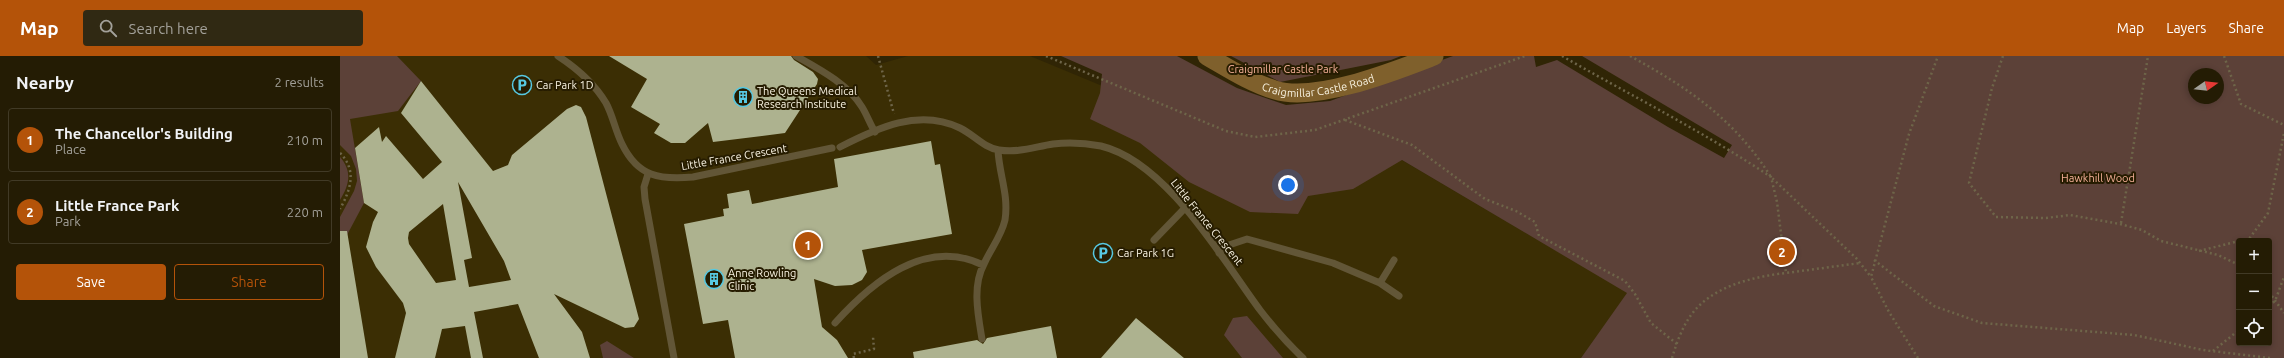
<!DOCTYPE html>
<html lang="en">
<head>
<meta charset="utf-8">
<style>
	body { margin:0; font-family:Ubuntu,sans-serif; background:#302913; color:#f1f3f6 }
	.controls { position:absolute; right:12px; bottom:12px; display:grid; overflow:hidden; border-radius:4px; box-shadow:0 2px 6px #0003 }
	.controls button { width:36px; height:36px; display:grid; place-items:center; padding:0; border:0; border-bottom:1px solid #413a26; background:#241c04; color:#f1f3f6; font:20px sans-serif }
	.compass { position:absolute; left:1848px; top:12px; width:36px; height:36px; border-radius:50%; background:#241c04; box-shadow:0 2px 6px #0003; rotate:76deg }
	.you { position:absolute; left:948px; top:129px; width:14px; height:14px; margin:-10px; border:3px solid #fff; border-radius:50%; background:#1a73e8; box-shadow:0 0 0 6px #1a73e833 }
	.badge { display:grid; place-items:center; width:26px; height:26px; border-radius:50%; background:#b45309; color:#fff; font-size:13px; font-weight:700 }
	.pin { position:absolute; translate:-50% -50%; border:2px solid #fff; box-shadow:0 1px 4px #0006 }
	.list { margin:0; padding:0; list-style:none }
	h2 { display:flex; justify-content:space-between; align-items:center; height:52px; margin:0; padding:0 16px; font-size:17px }
	h2 small { font-size:13px; font-weight:400; color:#a3a19a }
	.list li { display:grid; grid-template-columns:26px 1fr auto; gap:12px; align-items:center; box-sizing:border-box; height:64px; margin:0 8px 8px; padding:0 8px; border:1px solid #413a26; border-radius:4px }
	.list b { display:block; font-size:15px; white-space:nowrap }
	.list p { margin:0; font-size:13px; white-space:nowrap; color:#a3a19a }
	.list em { font-size:13px; font-style:normal; color:#a3a19a }
	.actions { display:flex; gap:8px; padding:12px 16px }
	.actions a { flex:1; padding:9px 0; border:1px solid #b45309; border-radius:4px; text-align:center; font-size:14px; color:#b45309 }
	.actions .main { background:#b45309; color:#fff }
	.icon { flex:none; width:22px; height:22px; fill:none; stroke:currentColor; stroke-width:2; stroke-linecap:round; stroke-linejoin:round }
	.map { position:relative; flex:none; width:1944px; height:302px; overflow:hidden }
	header { display:flex; align-items:center; gap:24px; box-sizing:border-box; height:56px; padding:0 20px; background:#b45309; color:#fff }
	header strong { font-size:19px }
	nav { display:flex; gap:22px; margin-inline-start:auto; font-size:14px }
	.search { width:280px; height:36px; background:#302913; display:flex; align-items:center; gap:10px; box-sizing:border-box; padding:0 14px; border-radius:4px; color:#a3a19a; font-size:15px }
	main { display:flex }
	aside { flex:1; background:#241c04 }
	.map>svg:first-child { display:block }
</style>
</head>
<body>
<header>
<strong>Map</strong>
<div class="search"><svg class="icon" aria-label="search" viewBox="0 0 24 24"><circle cx="10" cy="10" r="6"/><path d="M15 15l6 6"/></svg>Search here</div>
<nav><a>Map</a><a>Layers</a><a>Share</a></nav>
</header>
<main>
<aside>
<h2>Nearby<small>2 results</small></h2>
<ul class="list">
<li><span class="badge">1</span><div><b>The Chancellor's Building</b><p>Place</p></div><em>210 m</em></li>
<li><span class="badge">2</span><div><b>Little France Park</b><p>Park</p></div><em>220 m</em></li>
</ul>
<div class="actions"><a class="main">Save</a><a>Share</a></div>
</aside>
<div class="map">
<svg width="1944" height="302" viewBox="0 0 1944 302">
	<rect width="100%" height="100%" fill="#302505"/>
	<path fill="#3b2e04" d="M0,0H526L536,9L568,0H690L883,80L1026,83L1288,237L1241,302H0Z"/>
	<path fill="#5c4138" fill-rule="evenodd" d="M0,0H57L81,25L58,55L10,63L24,147L7,179L0,302V161L14,135L17,125L16,113L11,100L0,89Z
		M721,0H837L897,32L946,49L990,45L1113,0H1194L1196,11L1217,4L1328,71L1384,102L1392,89L1242,0H1944V302H1241L1287,237L1062,104L1013,133L968,140L958,158L910,156L849,126L800,87L750,63L760,37L762,18ZM1854,18H1878V42H1854ZM1899,185H1929V287H1899Z
		M891,0H1061L1051,4L940,26Z
		M0,101C13,116 9,129 0,144Z
		M907,260L943,302H902L884,279L893,262Z
		M267,285L294,302H263L260,289Z"/>
	<path fill="#adb28f" fill-rule="evenodd" d="M269,0H451L454,4L473,16L478,23L477,28L445,77L373,86L368,67L345,87H331L314,77L320,68L291,51L307,23Z
		M81,25L153,115L168,109L172,99L227,53L236,49L241,51L246,61L299,263L294,271L285,272L214,238L242,276L250,302H199L178,248L134,256L143,302H131L125,270L102,273L95,302H55L66,257L63,247L36,211L26,191L33,166L38,156L24,147L15,92L39,71L42,86L46,80L83,123L102,106L61,57ZM118,126L164,205L171,224L129,231L124,204L132,202ZM103,148L116,224L96,227L69,188L68,182L69,176Z
		M591,85L595,109L600,108L612,178L522,194L527,216L522,224L512,229L495,230L474,223L482,271L497,284L508,302H395L388,264L363,268L344,168L384,160L383,153L389,152L387,138L409,134L412,148L498,131L494,103Z
		M0,175H7L28,302H0Z
		M796,262L844,302H761Z
		M711,270L717,302H574L573,296L637,284L643,288L647,282Z"/>
	<g fill="none" stroke-linecap="round" stroke-linejoin="round">
		<path stroke="#6e6549" stroke-width="2.5" stroke-dasharray="2 3" stroke-linecap="butt" d="M538,0L554,58
			M706,0L886,75L915,81L975,74L1185,0
			M1222,0C1292,40 1364,76 1431,121L1437,146L1446,217L1520,207
			M1290,0C1349,32 1395,64 1431,121L1517,203L1531,221
			M1663,0L1652,32L1629,127L1656,161L1706,162L1730,159L1780,168L1802,174L1821,185L1878,199L1899,209
			M1884,0L1901,48L1944,69
			M1005,64L1072,89L1145,143L1176,155L1195,166L1199,180L1285,225L1295,238L1311,267L1337,288
			M0,97C17,114 11,133 0,153
			M1781,167L1808,0
			M1900,185L1909,183L1928,157L1944,77
			M1859,195L1899,185
			M1534,204L1594,250L1642,267L1794,279L1863,294L1930,302
			M1929,236L1944,257
			M1929,250L1935,245L1944,221
			M1873,295L1899,274
			M514,302L513,298L534,293L533,281
			M1332,302C1336,289 1341,274 1349,262C1369,231 1411,221 1446,217
			M1578,302L1549,256L1531,221L1569,78L1598,0"/>
		<path stroke="#625637" stroke-width="7" d="M218,0C238,13 254,27 266,47C273,60 275,74 282,88C298,121 320,124 353,121L492,92
			M456,0C479,13 508,28 522,51C527,59 530,68 535,76
			M500,91C537,72 579,52 620,72C633,78 644,92 659,94C678,97 694,91 713,88C729,86 745,87 761,90C827,106 882,203 920,254C933,271 947,287 963,302
			M308,118L304,131L305,143L334,302
			M814,184L845,152
			M879,197L889,189L907,183L993,207L1040,227L1059,240
			M1040,227L1054,204
			M495,267C532,226 585,181 643,209
			M642,283C638,259 632,230 644,208C651,192 661,181 665,164C669,139 659,118 658,94"/>
		<path stroke="#7f602c" stroke-width="19" id="s1" d="M867,0C888,12 911,27 935,34C975,47 1055,15 1094,0"/>
	</g>
	<defs>
		<g id="parking-ring" transform="scale(1)"><circle r="9.5" fill="#261c00" stroke="#57c9e2" stroke-width="1.5"/><path d="M-3.5-5.5H1a3.5 3.5 0 0 1 0 7H-1V5.5H-3.5ZM-1-3.4V-.6H.8a1.4 1.4 0 0 0 0-2.8Z" fill="#57c9e2"/></g>
		<g id="building-ring" transform="scale(1)"><circle r="9.5" fill="#261c00" stroke="#57c9e2" stroke-width="1.5"/><path d="M-4-6H4V6H1V3H-1V6H-4ZM-2.5-4.3h1.7v1.8h-1.7ZM.8-4.3h1.7v1.8H.8ZM-2.5-1h1.7V.8h-1.7ZM.8-1h1.7V.8H.8Z" fill="#57c9e2"/></g>
	</defs>
	<g fill-rule="evenodd">
		<use href="#parking-ring" x="182" y="29"/>
		<use href="#building-ring" x="403" y="41"/>
		<use href="#parking-ring" x="763" y="197"/>
		<use href="#building-ring" x="374" y="223"/>
	</g>
	<g text-anchor="middle" stroke-width="4" stroke-linejoin="round" paint-order="stroke">
		<g font-size="11" fill="#f5b098" stroke="#261c00">
			<text x="943" y="17">Craigmillar Castle Park</text>
			<text x="1758" y="126">Hawkhill Wood</text>
		</g>
		<g font-size="11" fill="#f9f3e1" stroke="#261c00">
			<text dy="4" stroke="none"><textPath href="#s1" startOffset="120">Craigmillar Castle Road</textPath></text>
			<text transform="translate(394 101) rotate(-10)" y="4">Little France Crescent</text>
			<text transform="translate(867 166) rotate(51)" y="4">Little France Crescent</text>
		</g>
		<g font-size="11" fill="#f9f3e1" stroke="#261c00" text-anchor="start">
			<text x="196" y="33">Car Park 1D</text>
			<text x="417" y="39">The Queens Medical<tspan x="417" dy="13">Research Institute</tspan></text>
			<text x="777" y="201">Car Park 1G</text>
			<text x="388" y="221">Anne Rowling<tspan x="388" dy="13">Clinic</tspan></text>
		</g>
	</g>
</svg>
<div class="controls">
<button>+</button>
<button>−</button>
<button><svg class="icon" aria-label="locate" viewBox="0 0 24 24"><circle cx="12" cy="12" r="6"/><path d="M12 2v4M12 18v4M2 12h4M18 12h4"/></svg></button>
</div>
<svg class="compass" viewBox="-18 -18 36 36"><path d="M0-13l5 13h-10z" fill="#e53935"/><path d="M0 13l5-13h-10z" fill="#a3a19a"/></svg>
<div class="you"></div>
<div class="pin badge" style="left:468px;top:189px">1</div>
<div class="pin badge" style="left:1442px;top:196px">2</div>
</div>
</main>
</body>
</html>
